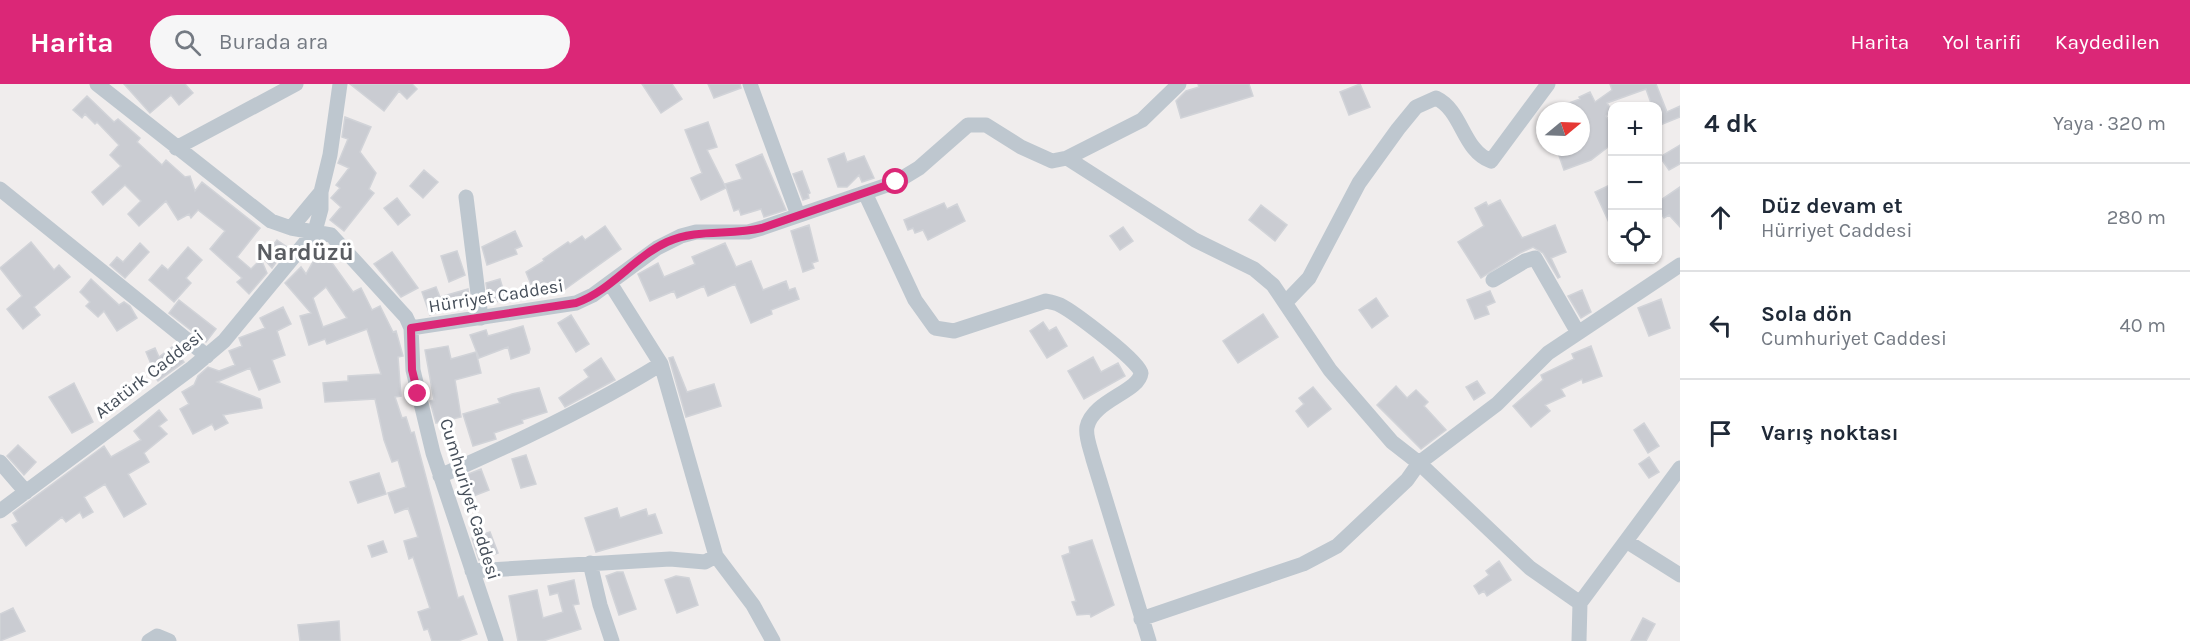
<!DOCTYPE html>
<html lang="tr">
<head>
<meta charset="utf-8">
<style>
	body { margin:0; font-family:Karla,sans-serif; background:#f6f6f7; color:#1f2937 }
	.controls { position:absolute; right:18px; top:18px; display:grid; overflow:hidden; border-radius:12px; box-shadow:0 2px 4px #0004 }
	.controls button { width:54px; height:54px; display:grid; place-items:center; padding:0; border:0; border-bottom:2px solid #e0e1e3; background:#fff; color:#1f2937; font:30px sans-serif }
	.compass { position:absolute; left:1536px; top:18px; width:54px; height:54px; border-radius:50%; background:#fff; box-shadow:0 2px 4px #0004; rotate:71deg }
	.stop { position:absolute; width:18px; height:18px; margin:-14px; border:4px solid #db2777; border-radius:50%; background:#fff }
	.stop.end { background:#db2777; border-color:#fff; box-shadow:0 2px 6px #0008 }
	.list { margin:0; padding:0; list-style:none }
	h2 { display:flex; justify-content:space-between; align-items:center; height:78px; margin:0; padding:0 24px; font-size:26px }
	h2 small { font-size:20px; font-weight:400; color:#747a83 }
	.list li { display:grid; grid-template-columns:39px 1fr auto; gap:18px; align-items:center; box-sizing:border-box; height:108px; padding:0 24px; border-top:2px solid #e0e1e3 }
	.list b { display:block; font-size:22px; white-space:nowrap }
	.list p { margin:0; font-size:20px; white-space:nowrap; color:#747a83 }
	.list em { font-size:20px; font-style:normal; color:#747a83 }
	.icon { flex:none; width:33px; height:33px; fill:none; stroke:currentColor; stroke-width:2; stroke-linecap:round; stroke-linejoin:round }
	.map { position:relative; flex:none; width:1680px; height:557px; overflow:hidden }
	header { display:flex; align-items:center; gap:36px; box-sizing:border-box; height:84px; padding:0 30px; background:#db2777; color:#fff }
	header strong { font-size:28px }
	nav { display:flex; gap:33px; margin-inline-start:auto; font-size:21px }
	.search { width:420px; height:54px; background:#f6f6f7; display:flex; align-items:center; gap:15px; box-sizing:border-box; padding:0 21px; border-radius:33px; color:#747a83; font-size:22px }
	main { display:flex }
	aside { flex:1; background:#fff }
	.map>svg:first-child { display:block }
</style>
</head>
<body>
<header>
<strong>Harita</strong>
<div class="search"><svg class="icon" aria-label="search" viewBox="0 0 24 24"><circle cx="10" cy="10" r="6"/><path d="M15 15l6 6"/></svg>Burada ara</div>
<nav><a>Harita</a><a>Yol tarifi</a><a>Kaydedilen</a></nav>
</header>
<main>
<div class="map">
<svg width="1680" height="557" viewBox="0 0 1680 557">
	<rect width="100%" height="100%" fill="#f0eded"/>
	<path fill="#caccd2" stroke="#d1d3d8" stroke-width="1.5" fill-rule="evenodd" d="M124,0H185L193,9L179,21L171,11L150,29Z
		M350,0H412L417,5L407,15L399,7L384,27Z
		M642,0H672L682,15L661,29Z
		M708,0H740L741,4L714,14Z
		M1198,0H1249L1253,12L1181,34L1176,17L1186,7L1199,3Z
		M1360,0L1370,23L1349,31L1340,8Z
		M1610,0H1656L1667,28L1680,22V33L1658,42V22H1652L1646,5L1607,19L1612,27L1606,32L1612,40V60L1591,76L1564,86L1556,63H1581V27L1550,26L1580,15L1579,13L1590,8L1595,18L1612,6Z
		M87,12L114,38L118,35L140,54L137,58L162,81L166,76L185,93L190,92L195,107L202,98L260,144L237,173L251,185L261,175L267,189L249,210L237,198L242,194L210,165L225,147L198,126L191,134L189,130L178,136L166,117L139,142L128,130L141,117L125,101L103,121L92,108L121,82L110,71L119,61L97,38L95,40L85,30L82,34L73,26Z
		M345,33L371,43L360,68L376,89L369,105L374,109L344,147L330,136L341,123L331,114L340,104L336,101L349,84L338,79L348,55L342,53Z
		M708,38L717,63L707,66L726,104L701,116L691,94L702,89L685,46Z
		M1680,61V80L1669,86L1660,73Z
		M844,69L847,78L864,72L874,94L862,98L859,91L847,103H838L828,75Z
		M762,70L786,126L764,133L761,125L741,131L739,125L734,127L725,100L742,95L736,81Z
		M424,86L438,98L423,114L410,102Z
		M802,87L810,109L808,110L809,114L803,116L793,90Z
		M1612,100V145L1595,108Z
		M1680,103V143L1669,131L1664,134L1658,125V118Z
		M397,114L410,131L398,141L384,124Z
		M1500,116L1522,154L1555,141L1566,168L1551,174L1560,193L1558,194L1543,169L1533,163L1520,169L1481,194L1458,158L1484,142L1475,124L1486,118L1488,122Z
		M944,119L947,125L957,120L965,137L928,156L923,146L915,149L913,144L908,146L904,136Z
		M1261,121L1287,141L1275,157L1249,136Z
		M809,141L818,177L812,179L814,184L803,188L791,147Z
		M605,142L621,165L564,206L560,199L536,213L526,188L544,177L543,175L568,158L570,160L582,152L585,156Z
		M1123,143L1133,157L1120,166L1110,152Z
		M515,147L522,162L515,165L517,170L487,181L482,163Z
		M277,156L287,163L272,184L263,174Z
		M31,158L54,186L59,181L70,193L34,223L40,231L23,245L7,225L22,212L0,184Z
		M140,159L149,168L125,194L110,181L117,173L123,178Z
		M725,159L736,183L751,177L763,206L786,197L789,206L795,204L799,215L771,226L772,230L751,239L735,200L708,212L704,202L677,214L674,207L650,217L638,190L658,179L664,193L695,180L692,173Z
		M188,163L202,176L186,194L191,199L174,218L149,196L162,181L168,186Z
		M457,167L465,191L449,198L441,172Z
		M392,168L418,204L401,213L374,180Z
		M318,169L330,176L353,208L361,204L372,226L380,222L393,248L396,247L403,272L398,273L401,312L395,313L402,334L406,333L411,349L414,348L458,514L463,512L477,550L458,557H432L428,545L424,546L418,528L430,524L413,473L409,475L404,457L418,453L408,424L395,429L388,409L406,403L398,376L392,378L384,356L375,315L325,318L323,299L348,297V292L381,290L367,245L327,260L325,255L309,261L300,232L311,229L285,199L301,183L306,190ZM326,203L347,234L323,243L313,214Z
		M91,195L119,221L124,218L130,222L137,234L117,247L104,227L98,233L86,222L90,218L80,208Z
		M500,195L506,215L489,220L486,199Z
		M436,203L440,213L468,205L469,217L430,231L422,208Z
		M1582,206L1591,228L1581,234L1568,212Z
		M1490,207L1495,218L1486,222L1489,230L1475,235L1467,216Z
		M1376,214L1388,232L1372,244L1359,226Z
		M1661,215L1670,244L1649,252L1638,224Z
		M179,216L216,245L206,258L169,229Z
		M283,223L291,240L277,247L285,271L272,276L280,298L259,306L250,284L217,298L260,315L262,324L223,331L228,339L215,346L212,340L193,350L180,325L189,320L182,308L194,301L198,292L208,283L219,287L235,281L229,267L242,262L239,254L265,244L260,234Z
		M1263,230L1278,253L1238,279L1223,257Z
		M571,231L589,260L576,268L558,239Z
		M1043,238L1049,247L1056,243L1067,262L1047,274L1030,247Z
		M523,242L530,265L529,269L511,275L508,263L479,274L470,251L486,246L488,252Z
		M448,262L451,275L476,268L481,289L455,296L461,333L436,339L430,317L434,316L425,266Z
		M1591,262L1602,292L1583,299L1582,295L1561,305L1565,312L1545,321L1550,327L1531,343L1513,322L1543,296L1541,291L1574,275L1572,270Z
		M172,263L184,278L158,297L147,283L151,280L146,268L155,264L159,273Z
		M673,273L687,308L714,300L721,322L686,333L669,274Z
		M1093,273L1101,288L1118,279L1125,292L1084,315L1068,287Z
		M601,274L615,296L565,323L559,314L589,293L584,286Z
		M1477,297L1485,309L1474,316L1466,303Z
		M74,299L93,338L72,349L49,313Z
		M1396,302L1407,314L1416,306L1428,318L1424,322L1446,346L1421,365L1377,321Z
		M1313,303L1331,325L1308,343L1296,327L1304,320L1299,314Z
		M539,304L547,328L522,336L523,339L494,349L496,355L473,362L463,330L500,319L498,315L512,310Z
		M159,326L167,336L159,342L167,350L144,369L149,378L128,390L146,420L124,433L105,400L84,413L93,428L83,434L80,428L66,438L62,433L26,462L12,441L18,438L13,429L104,362L111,373L141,356L134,347Z
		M1644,339L1659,362L1648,369L1634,346Z
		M18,361L36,378L24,391L7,372Z
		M526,371L536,400L521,404L512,375Z
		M1649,373L1659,388L1649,394L1639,380Z
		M481,385L489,406L471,413L466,391Z
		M379,389L386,410L358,419L350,398Z
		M617,424L620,434L646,425L648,432L655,430L662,449L596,468L585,434Z
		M490,448L498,469L479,476L472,454Z
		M1092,456L1114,521L1091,533L1090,530L1077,531L1072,518L1076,517L1062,472L1070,469L1069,463Z
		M383,457L387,468L372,473L368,462Z
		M1499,477L1511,496L1487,512L1484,507L1479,510L1474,502L1489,491L1486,487Z
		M617,488H623L636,525L619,531L606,492Z
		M676,492L689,494L698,521L677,529L665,496Z
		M574,496L579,520L573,521L581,545L543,557H518L509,512L537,506L543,534L563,528L558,509L550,511L548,502Z
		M13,524L25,547L0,557V530Z
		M1643,534L1655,540L1646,557H1631Z
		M339,537L340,557H300L298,541Z"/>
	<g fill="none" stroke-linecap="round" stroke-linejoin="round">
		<path stroke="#bec7cf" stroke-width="15" d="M97,0L271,137L291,144L331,151L406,233L411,244L413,286L433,369L496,557
			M750,0L798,131
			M176,64L296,0
			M1067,74L1195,156L1254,185L1273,201L1330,286L1392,358L1419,379L1530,484L1580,519
			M0,105L207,272
			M321,108L330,71L340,0
			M865,109L915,216L935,244L954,247L1046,217C1051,218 1056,219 1060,221C1072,227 1141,278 1141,289C1139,308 1093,316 1087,343C1085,352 1091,366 1093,375L1149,557
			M466,113L481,234
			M1493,196L1525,177L1535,174L1577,247
			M1285,219L1309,194L1359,99L1398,45L1416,23L1436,14C1463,27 1462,66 1491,77L1548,0
			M411,244L576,219L593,211L657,164L681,152L696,148H748L762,144L896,98L919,84L968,41H986L1021,63L1052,77L1067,74L1142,36L1179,0
			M0,378L26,408
			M440,392C516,359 590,324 661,280
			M0,427L192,284L224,257L315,147L321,125V108L291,144
			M1626,457L1680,491
			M716,472L753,521L773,557
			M590,479L600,521L612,557
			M472,487L670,475L705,478L716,472L661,280L610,199
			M1141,535L1303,480L1337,462L1407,396L1419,379L1497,320L1548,269L1680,181
			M149,557L157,552L169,557
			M1579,557L1580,519L1680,384"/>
	</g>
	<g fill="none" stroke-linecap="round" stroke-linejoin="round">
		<path stroke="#db2777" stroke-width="8" d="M418,310L412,286L411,244L576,219C611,207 634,173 667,158C698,144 730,152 762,144L896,98"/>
	</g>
	<g text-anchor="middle" stroke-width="6" stroke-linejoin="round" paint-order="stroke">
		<g font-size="18" fill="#464f5a" stroke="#fff">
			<text transform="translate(496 212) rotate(-9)" y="6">Hürriyet Caddesi</text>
			<text transform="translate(149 290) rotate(-38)" y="6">Atatürk Caddesi</text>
			<text transform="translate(470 415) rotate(73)" y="6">Cumhuriyet Caddesi</text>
		</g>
		<g font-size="24" font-weight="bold" fill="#5a5d62" stroke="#fff">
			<text x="305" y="176">Nardüzü</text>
		</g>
	</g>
</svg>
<div class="controls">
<button>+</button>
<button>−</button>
<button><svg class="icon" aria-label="locate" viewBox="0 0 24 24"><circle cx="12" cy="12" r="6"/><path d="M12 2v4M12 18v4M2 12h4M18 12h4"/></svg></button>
</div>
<svg class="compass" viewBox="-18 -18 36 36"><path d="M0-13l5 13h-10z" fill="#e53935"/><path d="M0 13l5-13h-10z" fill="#747a83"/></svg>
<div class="stop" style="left:896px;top:98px"></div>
<div class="stop end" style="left:418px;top:310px"></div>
</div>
<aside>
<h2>4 dk<small>Yaya · 320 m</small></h2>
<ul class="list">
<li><svg class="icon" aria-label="ahead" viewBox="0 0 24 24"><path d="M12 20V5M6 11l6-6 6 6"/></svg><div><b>Düz devam et</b><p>Hürriyet Caddesi</p></div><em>280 m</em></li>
<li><svg class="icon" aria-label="left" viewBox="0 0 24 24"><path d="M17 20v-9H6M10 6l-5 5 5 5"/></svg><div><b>Sola dön</b><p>Cumhuriyet Caddesi</p></div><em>40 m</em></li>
<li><svg class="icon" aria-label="arrive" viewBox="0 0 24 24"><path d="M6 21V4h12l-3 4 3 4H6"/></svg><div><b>Varış noktası</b></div></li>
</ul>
</aside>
</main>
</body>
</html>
